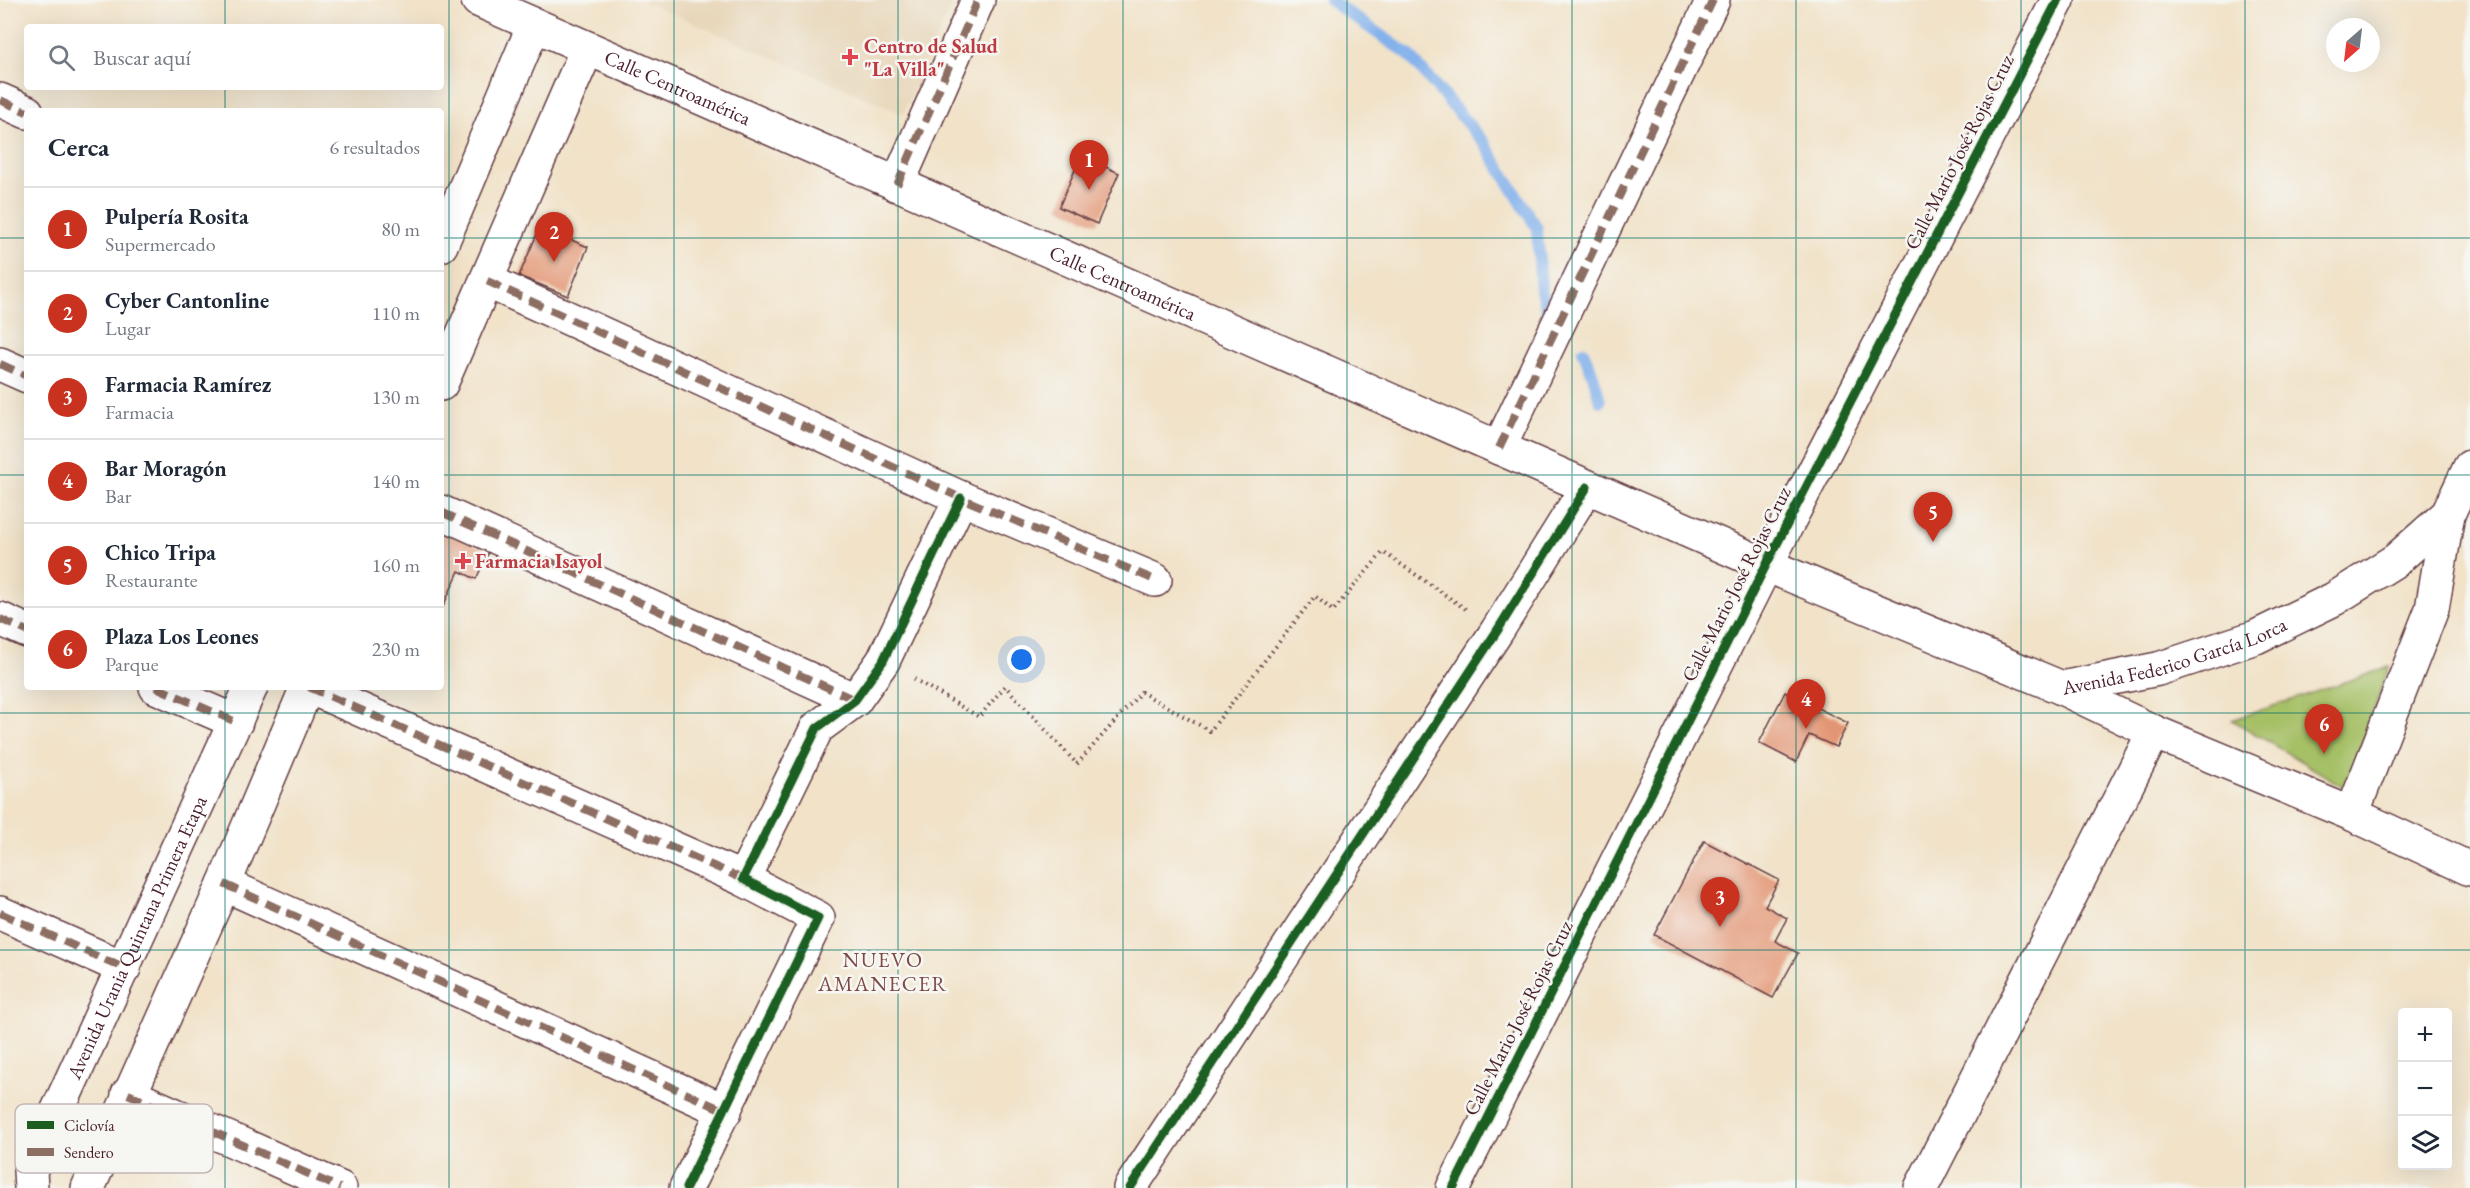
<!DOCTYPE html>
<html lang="es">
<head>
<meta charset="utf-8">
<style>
	body { margin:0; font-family:"EB Garamond",serif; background:#f2f2f3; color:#1f2937 }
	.controls { position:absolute; right:18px; bottom:18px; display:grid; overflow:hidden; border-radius:6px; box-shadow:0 6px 24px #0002 }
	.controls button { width:54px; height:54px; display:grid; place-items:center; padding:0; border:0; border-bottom:2px solid #e0e1e3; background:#fff; color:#1f2937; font:30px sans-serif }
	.compass { position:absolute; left:2326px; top:18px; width:54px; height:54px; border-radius:50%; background:#fff; box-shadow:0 6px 24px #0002; rotate:208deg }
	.you { position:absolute; left:1022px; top:660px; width:21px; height:21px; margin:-15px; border:4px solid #fff; border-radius:50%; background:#1a73e8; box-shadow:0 0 0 9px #1a73e833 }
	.badge { display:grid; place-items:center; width:39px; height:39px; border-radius:50%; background:#c8321e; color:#fff; font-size:20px; font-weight:700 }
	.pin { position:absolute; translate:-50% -50px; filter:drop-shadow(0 2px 3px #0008) }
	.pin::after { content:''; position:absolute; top:32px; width:21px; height:18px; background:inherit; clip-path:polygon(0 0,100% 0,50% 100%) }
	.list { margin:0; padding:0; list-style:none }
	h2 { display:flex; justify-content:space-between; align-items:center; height:78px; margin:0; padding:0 24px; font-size:26px }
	h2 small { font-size:20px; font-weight:400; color:#747a83 }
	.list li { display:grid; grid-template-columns:39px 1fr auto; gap:18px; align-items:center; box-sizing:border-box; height:84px; padding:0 24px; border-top:2px solid #e0e1e3 }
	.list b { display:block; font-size:22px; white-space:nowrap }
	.list p { margin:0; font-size:20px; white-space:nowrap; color:#747a83 }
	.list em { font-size:20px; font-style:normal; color:#747a83 }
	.icon { flex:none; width:33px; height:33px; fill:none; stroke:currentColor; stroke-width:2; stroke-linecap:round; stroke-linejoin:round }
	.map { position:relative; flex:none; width:2470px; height:1188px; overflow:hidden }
	.search { position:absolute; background:#fff; box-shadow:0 6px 24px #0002; left:24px; top:24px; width:420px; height:66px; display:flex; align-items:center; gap:15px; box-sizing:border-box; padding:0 21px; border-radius:6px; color:#747a83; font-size:22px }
	.panel { position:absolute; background:#fff; box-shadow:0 6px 24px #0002; left:24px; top:108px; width:420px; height:582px; border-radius:6px }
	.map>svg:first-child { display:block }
</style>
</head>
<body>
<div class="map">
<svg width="2470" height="1188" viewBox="0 0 2470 1188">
	<rect width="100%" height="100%" fill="#f6f6f2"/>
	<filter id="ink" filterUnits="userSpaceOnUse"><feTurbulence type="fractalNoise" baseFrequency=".0167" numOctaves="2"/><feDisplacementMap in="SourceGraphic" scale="12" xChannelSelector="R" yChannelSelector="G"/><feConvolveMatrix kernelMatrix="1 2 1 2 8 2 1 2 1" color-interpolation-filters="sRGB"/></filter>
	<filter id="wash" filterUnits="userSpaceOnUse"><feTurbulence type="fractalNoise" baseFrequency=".008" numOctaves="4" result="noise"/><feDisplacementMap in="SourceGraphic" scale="24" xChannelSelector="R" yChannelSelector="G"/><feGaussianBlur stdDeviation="1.35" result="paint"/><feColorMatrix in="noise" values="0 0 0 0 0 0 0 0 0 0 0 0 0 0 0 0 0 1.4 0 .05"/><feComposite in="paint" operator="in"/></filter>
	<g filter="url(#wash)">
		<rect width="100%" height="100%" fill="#f1e2c8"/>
		<path fill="#e7d5b7" d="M641,0H954L903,114Z"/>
		<path fill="#a6c066" stroke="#787048" stroke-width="1.5" d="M2389,667L2347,789L2232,720Z"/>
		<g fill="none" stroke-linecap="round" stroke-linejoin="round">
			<path stroke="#81b0eb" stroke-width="12" d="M1330,0L1409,55L1485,144L1537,228L1541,290L1550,321
				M1583,351L1593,375L1600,401"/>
		</g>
		<g id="blocks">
			<path fill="#e39674" d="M1081,156L1119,173L1097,224L1059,207Z
				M540,227L588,247L568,296L519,276Z
				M441,529L489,552L476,579L459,571L441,611Z
				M1785,692L1848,723L1836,747L1809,735L1796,762L1759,743Z
				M1704,841L1779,880L1765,906L1787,918L1775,941L1798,953L1773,998L1654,935Z"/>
		</g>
	</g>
	<g filter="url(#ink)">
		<use href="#blocks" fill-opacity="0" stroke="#633c43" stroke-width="1.5"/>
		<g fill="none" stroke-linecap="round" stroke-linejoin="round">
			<g stroke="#633c43" stroke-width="36">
				<g id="street">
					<path d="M0,100L27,112"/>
					<path d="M897,185L978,0"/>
					<path d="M441,245L534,25"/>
					<path d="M487,281L961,498L1155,580"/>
					<path d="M0,364L27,376"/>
					<path d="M441,384L587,49"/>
					<path d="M1499,448L1713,0"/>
					<path d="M441,512L855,700"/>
					<path d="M0,619L27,631"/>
					<path d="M156,687L236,722"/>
					<path d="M309,687L743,879"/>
					<path d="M2062,688L2154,732L2352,814L2470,869"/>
					<path d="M2352,814L2432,609L2448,514"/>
					<path d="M224,884L725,1111"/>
					<path d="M0,913L124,968"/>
					<path d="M128,1094L340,1188"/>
					<path id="s1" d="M31,1188L30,1171L251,687"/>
					<path d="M88,1188L224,884L307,687"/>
					<path d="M686,1188L818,918L743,879L817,728L855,700L883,661L961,498"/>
					<path d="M1130,1188L1497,631L1587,487"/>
					<path d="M1453,1188L1766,565L2058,0"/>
					<path d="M1921,1188L2154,732"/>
				</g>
			</g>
			<g stroke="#633c43" stroke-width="36">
				<g id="secondary">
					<path id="s2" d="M478,0L1766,565L2062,688L2158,669L2256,637L2334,599L2396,560L2448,514L2470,467"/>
				</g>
			</g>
			<path stroke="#633c43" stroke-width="4" stroke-dasharray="1.5 4.5" stroke-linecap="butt" d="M914,679L979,717L1005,686L1077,764L1141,692L1210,731L1315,596L1333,611L1383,552L1467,610"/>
			<use href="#street" stroke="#fff" stroke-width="33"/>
			<use href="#secondary" stroke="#fff" stroke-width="33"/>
			<path stroke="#8d6e63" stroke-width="8" stroke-dasharray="15 8" stroke-linecap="butt" d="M0,100L27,112
				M897,185L978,0
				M487,281L961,498L1155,580
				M0,364L27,376
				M1499,448L1713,0
				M441,512L855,700
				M0,619L27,631
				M156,687L236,722
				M309,687L743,879
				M224,884L725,1111
				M0,913L124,968
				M128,1094L340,1188"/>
			<g stroke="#f6f6f2" stroke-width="13">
				<path id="cycleway" d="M686,1188L818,918L743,879L817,728L855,700L883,661L961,498
					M1130,1188L1497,631L1587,487
					M1453,1188L1766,565L2058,0"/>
			</g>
			<use href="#cycleway" stroke="#1b5e20" stroke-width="9"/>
		</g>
	</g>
	<path fill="none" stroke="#0f766e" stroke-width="1.5" stroke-opacity="0.55" d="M225,0V27M449,0V1188M674,0V1188M898,0V1188M1123,0V1188M1347,0V1188M1572,0V1188M1796,0V1188M2021,0V1188M2245,0V1188M225,87V111M0,238H27M441,238H2470M0,475H27M441,475H2470M225,687V1188M0,713H2470M0,950H2470"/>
	<g fill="#e0444e" stroke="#f6f6f2" stroke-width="2">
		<path d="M847 48h6v6h6v6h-6v6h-6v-6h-6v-6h6z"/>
		<path d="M460 552h6v6h6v6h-6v6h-6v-6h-6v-6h6z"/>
	</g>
	<g text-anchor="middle" stroke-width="5" stroke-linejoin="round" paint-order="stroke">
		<g font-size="20" font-weight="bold" fill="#be3a42" stroke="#f6f6f2" text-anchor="start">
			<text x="864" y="53">Centro de Salud<tspan x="864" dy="23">"La Villa"</tspan></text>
			<text x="475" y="568">Farmacia Isayol</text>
		</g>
		<g font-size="20" fill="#4a1f2b" stroke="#f6f6f2">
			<text dy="7" stroke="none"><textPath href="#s2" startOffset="218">Calle Centroamérica</textPath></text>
			<text transform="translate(1959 152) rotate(-63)" y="7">Calle Mario José Rojas Cruz</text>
			<text dy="7" stroke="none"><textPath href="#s2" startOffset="704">Calle Centroamérica</textPath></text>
			<text transform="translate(1736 584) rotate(-63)" y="7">Calle Mario José Rojas Cruz</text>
			<text dy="7" stroke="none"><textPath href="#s2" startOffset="1844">Avenida Federico García Lorca</textPath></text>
			<text dy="7" stroke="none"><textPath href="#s1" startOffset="274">Avenida Urania Quintana Primera Etapa</textPath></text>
			<text transform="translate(1518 1018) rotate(-63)" y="7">Calle Mario José Rojas Cruz</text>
		</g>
		<g font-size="21" letter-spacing="1.5" fill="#804945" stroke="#f6f6f2">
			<text x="883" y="967">NUEVO<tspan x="883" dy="24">AMANECER</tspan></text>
		</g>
	</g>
	<rect x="15" y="1104" width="198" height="69" rx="9" fill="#f6f6f2" stroke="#c2b6b6" stroke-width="1.5"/>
	<rect x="27" y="1121" width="27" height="8" fill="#1b5e20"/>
	<rect x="27" y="1148" width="27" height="8" fill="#8d6e63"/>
	<g font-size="16" fill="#4a1f2b">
		<text x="64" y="1131">Ciclovía</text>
		<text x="64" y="1158">Sendero</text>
	</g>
</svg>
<div class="controls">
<button>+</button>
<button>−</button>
<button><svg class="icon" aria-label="layers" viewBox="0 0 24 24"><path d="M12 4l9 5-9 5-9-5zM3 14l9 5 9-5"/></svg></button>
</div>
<svg class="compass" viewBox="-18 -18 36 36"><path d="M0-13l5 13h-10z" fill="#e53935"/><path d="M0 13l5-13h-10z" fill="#747a83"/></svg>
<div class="you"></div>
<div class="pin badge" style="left:1089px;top:190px">1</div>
<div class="pin badge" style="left:554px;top:262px">2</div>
<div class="pin badge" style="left:1720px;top:927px">3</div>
<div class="pin badge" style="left:1806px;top:729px">4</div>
<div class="pin badge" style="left:1933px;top:542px">5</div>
<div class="pin badge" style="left:2324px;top:754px">6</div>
<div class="search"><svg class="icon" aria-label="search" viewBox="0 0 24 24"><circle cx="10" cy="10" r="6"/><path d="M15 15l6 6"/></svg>Buscar aquí</div>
<section class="panel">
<h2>Cerca<small>6 resultados</small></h2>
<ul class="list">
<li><span class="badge">1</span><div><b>Pulpería Rosita</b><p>Supermercado</p></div><em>80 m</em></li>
<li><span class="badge">2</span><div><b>Cyber Cantonline</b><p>Lugar</p></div><em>110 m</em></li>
<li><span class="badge">3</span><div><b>Farmacia Ramírez</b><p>Farmacia</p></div><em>130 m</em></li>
<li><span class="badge">4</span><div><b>Bar Moragón</b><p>Bar</p></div><em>140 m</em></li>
<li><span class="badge">5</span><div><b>Chico Tripa</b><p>Restaurante</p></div><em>160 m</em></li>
<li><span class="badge">6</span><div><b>Plaza Los Leones</b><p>Parque</p></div><em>230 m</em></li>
</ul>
</section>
</div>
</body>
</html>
